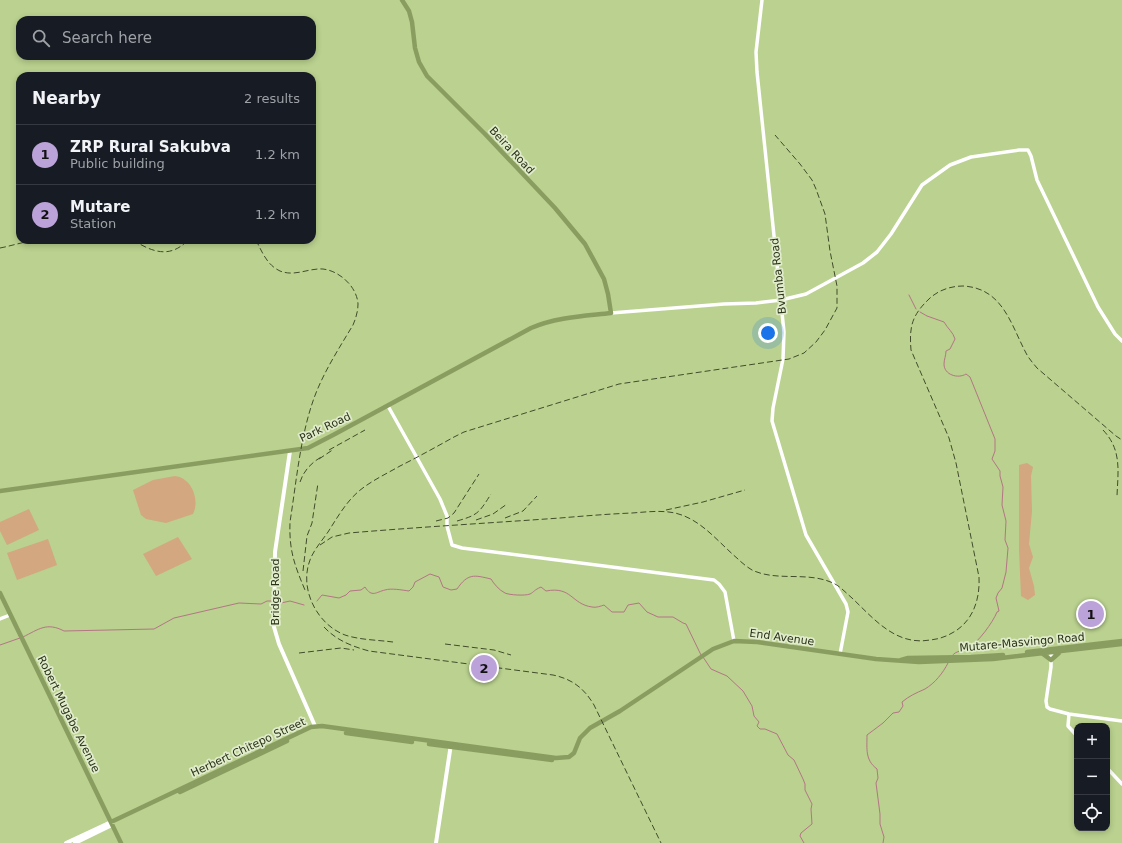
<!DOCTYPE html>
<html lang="en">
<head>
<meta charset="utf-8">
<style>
	body { margin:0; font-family:"DejaVu Sans",sans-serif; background:#20242c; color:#f1f3f6 }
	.controls { position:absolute; right:12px; bottom:12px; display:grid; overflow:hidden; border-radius:8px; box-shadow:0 2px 6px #0003 }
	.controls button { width:36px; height:36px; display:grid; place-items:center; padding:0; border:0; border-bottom:1px solid #363941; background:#171b24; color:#f1f3f6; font:20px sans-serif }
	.you { position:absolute; left:768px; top:333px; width:14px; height:14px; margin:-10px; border:3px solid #fff; border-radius:50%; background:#1a73e8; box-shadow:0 0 0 6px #1a73e833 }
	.badge { display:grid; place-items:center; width:26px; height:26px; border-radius:50%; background:#bba2d8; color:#111; font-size:13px; font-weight:700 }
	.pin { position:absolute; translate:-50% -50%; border:2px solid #fff; box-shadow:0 1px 4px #0006 }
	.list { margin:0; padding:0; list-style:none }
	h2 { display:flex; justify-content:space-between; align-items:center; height:52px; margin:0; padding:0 16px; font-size:17px }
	h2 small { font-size:13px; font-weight:400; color:#9ea1a6 }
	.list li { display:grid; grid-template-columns:26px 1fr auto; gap:12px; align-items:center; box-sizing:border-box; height:60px; padding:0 16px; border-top:1px solid #363941 }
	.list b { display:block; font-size:15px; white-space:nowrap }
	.list p { margin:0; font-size:13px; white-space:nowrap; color:#9ea1a6 }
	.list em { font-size:13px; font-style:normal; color:#9ea1a6 }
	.icon { flex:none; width:22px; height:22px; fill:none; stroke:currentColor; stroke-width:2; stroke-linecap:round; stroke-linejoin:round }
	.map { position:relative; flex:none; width:1122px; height:843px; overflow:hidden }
	.search { position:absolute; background:#171b24; box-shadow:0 2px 6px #0003; left:16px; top:16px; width:300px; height:44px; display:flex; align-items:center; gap:10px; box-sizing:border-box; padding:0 14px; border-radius:12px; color:#9ea1a6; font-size:15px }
	.panel { position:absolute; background:#171b24; box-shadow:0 2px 6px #0003; left:16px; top:72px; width:300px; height:172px; border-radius:12px }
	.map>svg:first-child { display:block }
</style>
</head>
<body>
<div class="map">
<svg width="1122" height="843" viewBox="0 0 1122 843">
	<rect width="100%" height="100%" fill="#bad18f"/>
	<path fill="#d3a780" d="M1027,463L1033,467L1031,476L1032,511L1029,544L1033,557L1029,568L1034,586L1035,595L1028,600L1021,596L1019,550V465Z
		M175,476C192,478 200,500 193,514L166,523L146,519L141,515L133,490L153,480Z
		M29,509L39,530L7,545L0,531V522Z
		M178,537L192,559L156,576L143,554Z
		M48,539L57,565L17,580L7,553Z"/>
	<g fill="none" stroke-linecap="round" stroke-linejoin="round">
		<path stroke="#b47585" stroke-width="1" d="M909,295L916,309
			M920,312L927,316L944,322C948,329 953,332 955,339L950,349L946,351C946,355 944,360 944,364C944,375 958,379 966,374L970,377L995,439V451L992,459L1000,471V476L1003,487L1002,505L1006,521L1005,540L1008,548L1006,572L1002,588L998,593L996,598L999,611L997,612C993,622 978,643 968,648C962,652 956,650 952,656
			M277,600L281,603L290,601L304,605
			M317,601L322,595L339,598L346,595L350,591L361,590L365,587C372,598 376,592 385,590C391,588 402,590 409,591L413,587L415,582L430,574L439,577L443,587L451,590L457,589C468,573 474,575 491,579C494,584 499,590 505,593C509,595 525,596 530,594C534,592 534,590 541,587L546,591C572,586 571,604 592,607C596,608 601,606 604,605L612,612H624L628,605L639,603L647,612L658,617H673L683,623L686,624L701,655
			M23,637C39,629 47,622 64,631L154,629L174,618L239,603L261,604L267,601H273
			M0,645L20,638
			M703,657L711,669L727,676L743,691L752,706L754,716L759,722L757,726L760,729H765L777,734L788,755L794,760L803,779L805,784V790L812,804L811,809L812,824L801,833L800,836L804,843
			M883,843L884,837L880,824V814L876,783L878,778L877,769C865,760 867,749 867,735L883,723L893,713L899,712L903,706L902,702C909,696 916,693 925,689C935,683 943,673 948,663"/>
		<path stroke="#fff" stroke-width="3.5" d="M762,0L756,52L757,72L784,332L783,359L773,408L772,421L806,535L846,604L848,612L840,654
			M611,313L724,304L756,303L781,300L806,294L863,263L877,252L891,234L922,185L950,165L971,157L1019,150H1028L1031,156L1037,180L1098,307L1115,334L1122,341
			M388,406L440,499L447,516V526L452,545L462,548L714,580L719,584L725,592L734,641
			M0,619L10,615
			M1051,650V667L1046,701L1047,707L1050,709L1069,714L1122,721
			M1069,714L1068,726L1077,736
			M1107,768L1122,784"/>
		<path stroke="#fff" stroke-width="4" d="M290,451L275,552L274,627L279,644L315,726
			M66,843L111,822
			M75,843L112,825
			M436,843L451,744"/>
		<path stroke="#8a9d60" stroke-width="4.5" d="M0,491L308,448L335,434L531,328C556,317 585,316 611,313L608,294L604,279L585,244L555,208L485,134L427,76L419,62L415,48L412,22L409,11L402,0
			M0,593L121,843
			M1027,652L1122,641
			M1043,654L1051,660L1059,653
			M901,660L908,658L971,657L1003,655
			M346,733L412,742
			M429,744L552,760
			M180,792L287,741
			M111,822L311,727L322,726L556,758L569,757L574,753L580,738L590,728L620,711L713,649L734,641L757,642L876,659L919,662L993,659L1122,644"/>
		<path stroke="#424c2b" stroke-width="1" stroke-dasharray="6 3" stroke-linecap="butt" d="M133,240C152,252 170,259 188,240
			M256,240C262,252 267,265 280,271C295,277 308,268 323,269C340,271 357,287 358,304C358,311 356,318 353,325C338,350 321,376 312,404C300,440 296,484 290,522C289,550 294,564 305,590
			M0,248C11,246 22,242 33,241C49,240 64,247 79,240
			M1103,430C1122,450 1118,471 1117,496
			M329,450L365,430
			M319,459L334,449
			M300,482C304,470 312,462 323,456
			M666,510L703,502L745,490
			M505,518L523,511L537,496
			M476,520L493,514L507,504
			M436,521L448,518L454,513L479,474
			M457,521C478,515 479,513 491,494
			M320,545L332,537L349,533C420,527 490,523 560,518C584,516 608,514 632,513C646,512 661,510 675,513C701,519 718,542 738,559C742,563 747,567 752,570C777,582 807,571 833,583C840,586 846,593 852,598C874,619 896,646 930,640C940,639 948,636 957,630C974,618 980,598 979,577L956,463L949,438L911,350C909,326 912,315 930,298C939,290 951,286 963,286C1003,288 1011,325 1026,353C1029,359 1033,363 1037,368L1116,436L1122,440
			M303,571L307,536L312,523L318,483
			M324,627C336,640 351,646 369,651L553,675C572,679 584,688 594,705L661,843
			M393,642C378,640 360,640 345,635C318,625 300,591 309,563C312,552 321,542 328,532C337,518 346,502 359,491C371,481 386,474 400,466C418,457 436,447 454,437L464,432L619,384L789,359L804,353L816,342L825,330L837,308V286L830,251L825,214L816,189L812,180L800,164L775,135
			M445,644L494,650L511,655
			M299,653L341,648L354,650"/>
	</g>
	<g text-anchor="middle" stroke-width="3.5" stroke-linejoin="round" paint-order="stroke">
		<g font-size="11" fill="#2a3218" stroke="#e1eccc">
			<text transform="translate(512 150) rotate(47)" y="4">Beira Road</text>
			<text transform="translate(778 276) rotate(-96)" y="4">Bvumba Road</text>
			<text transform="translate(325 427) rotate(-25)" y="4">Park Road</text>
			<text transform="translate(275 592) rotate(-90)" y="4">Bridge Road</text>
			<text transform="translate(782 637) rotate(8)" y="4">End Avenue</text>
			<text transform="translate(1022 642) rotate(-5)" y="4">Mutare-Masvingo Road</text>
			<text transform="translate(69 714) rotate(64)" y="4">Robert Mugabe Avenue</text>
			<text transform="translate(248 747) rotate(-25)" y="4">Herbert Chitepo Street</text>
		</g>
	</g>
</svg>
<div class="controls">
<button>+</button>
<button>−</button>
<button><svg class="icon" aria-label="locate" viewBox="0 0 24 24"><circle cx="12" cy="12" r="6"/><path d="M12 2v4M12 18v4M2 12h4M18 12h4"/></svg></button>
</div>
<div class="you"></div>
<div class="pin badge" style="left:1091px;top:614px">1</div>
<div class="pin badge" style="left:484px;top:668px">2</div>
<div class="search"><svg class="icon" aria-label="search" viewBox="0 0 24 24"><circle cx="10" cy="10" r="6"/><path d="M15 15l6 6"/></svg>Search here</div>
<section class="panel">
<h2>Nearby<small>2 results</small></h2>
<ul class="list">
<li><span class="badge">1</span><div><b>ZRP Rural Sakubva</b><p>Public building</p></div><em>1.2 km</em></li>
<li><span class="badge">2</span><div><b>Mutare</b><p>Station</p></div><em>1.2 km</em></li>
</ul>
</section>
</div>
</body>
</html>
